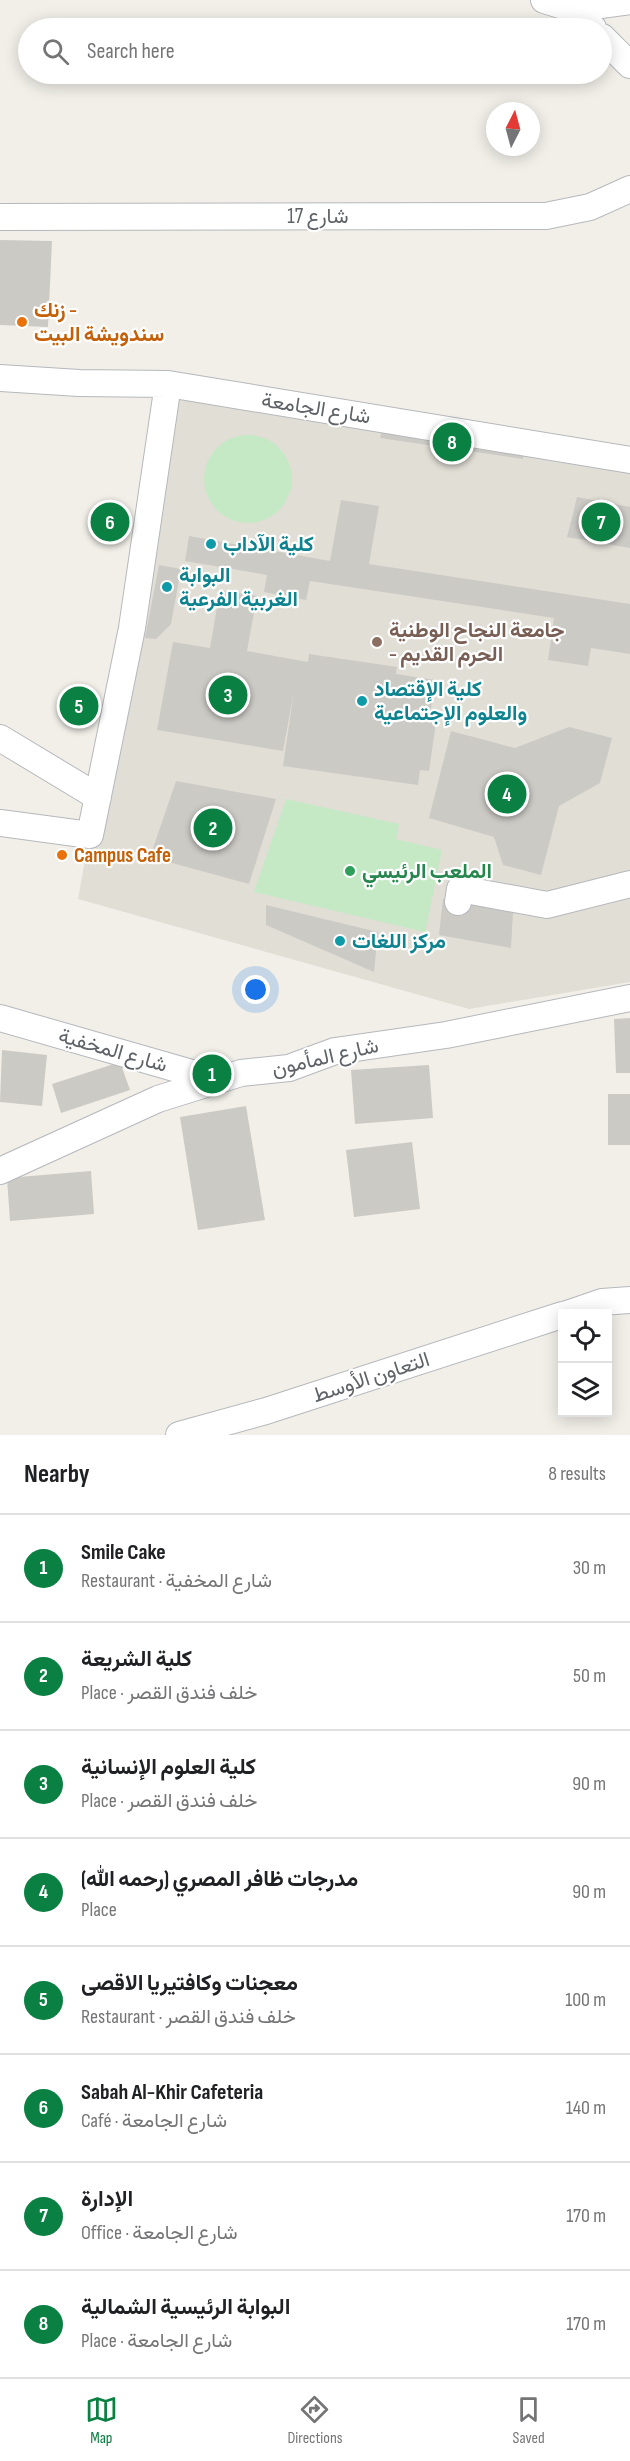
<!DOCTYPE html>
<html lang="en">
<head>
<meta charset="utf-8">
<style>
	body { margin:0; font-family:"Sofia Sans Condensed",Vazirmatn,sans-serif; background:#f6f6f6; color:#202124 }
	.controls { position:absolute; right:18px; bottom:18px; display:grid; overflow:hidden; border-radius:0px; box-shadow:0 3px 15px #0003 }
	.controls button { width:54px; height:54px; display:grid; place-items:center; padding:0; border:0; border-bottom:2px solid #e0e0e0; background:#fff; color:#202124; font:30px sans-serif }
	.compass { position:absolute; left:486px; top:102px; width:54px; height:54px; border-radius:50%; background:#fff; box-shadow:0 3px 15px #0003; rotate:6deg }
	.you { position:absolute; left:256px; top:990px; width:21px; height:21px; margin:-15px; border:4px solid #fff; border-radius:50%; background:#1a73e8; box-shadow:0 0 0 9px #1a73e833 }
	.badge { display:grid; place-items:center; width:39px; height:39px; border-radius:50%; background:#0b8043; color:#fff; font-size:20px; font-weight:700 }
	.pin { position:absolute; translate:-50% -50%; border:3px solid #fff; box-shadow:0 2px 6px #0006 }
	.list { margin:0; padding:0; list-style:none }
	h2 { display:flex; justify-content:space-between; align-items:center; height:78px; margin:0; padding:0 24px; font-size:26px }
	h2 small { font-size:20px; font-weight:400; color:#757577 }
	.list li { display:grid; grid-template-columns:39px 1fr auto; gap:18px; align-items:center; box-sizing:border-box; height:108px; padding:0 24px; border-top:2px solid #e0e0e0 }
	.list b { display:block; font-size:22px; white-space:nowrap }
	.list p { margin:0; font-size:20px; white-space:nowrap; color:#757577 }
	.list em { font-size:20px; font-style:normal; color:#757577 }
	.icon { flex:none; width:33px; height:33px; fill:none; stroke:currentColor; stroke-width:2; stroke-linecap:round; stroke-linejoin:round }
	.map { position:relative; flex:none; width:630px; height:1435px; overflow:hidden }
	.search { position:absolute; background:#fff; box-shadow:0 3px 15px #0003; left:18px; right:18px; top:18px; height:66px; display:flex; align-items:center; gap:15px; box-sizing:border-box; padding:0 21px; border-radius:33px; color:#757577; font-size:22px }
	.sheet { height:942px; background:#fff }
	nav { display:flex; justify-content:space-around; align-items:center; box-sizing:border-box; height:84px; border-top:2px solid #e0e0e0; background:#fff; font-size:16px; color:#757577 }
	nav a { display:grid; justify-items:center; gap:3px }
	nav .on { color:#0b8043 }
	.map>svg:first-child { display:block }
</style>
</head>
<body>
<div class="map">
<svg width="630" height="1435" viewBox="0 0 630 1435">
	<rect width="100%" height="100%" fill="#f1efe8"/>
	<path fill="#e1ded6" d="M169,399L630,449V982L469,1009L78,899Z"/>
	<path fill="#c5e8c5" d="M204 479a44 44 0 1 1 88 0a44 44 0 1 1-88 0Z
		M286,799L399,824L396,839L442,850L425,932L254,892Z"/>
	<path fill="#cccac5" d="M0,240L52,241L48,327L0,325Z
		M383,427L524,446L523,459L380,438Z
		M577,497L630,507V548L567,537Z
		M341,500L379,506L369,564L630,604V654L591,648L588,666L548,660L554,618L310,581L306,600L264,592L267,575L185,561L189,536L330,561Z
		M159,565L181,569L171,624L156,639L145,638Z
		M220,590L257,596L247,651L308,662L309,654L397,667L396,674L435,680L429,722L436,723L429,771L420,770L418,785L283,766L294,691L283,751L157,730L173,642L210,648Z
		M569,727L612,738L600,783L559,806L541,875L503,865L494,837L429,818L451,731L515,748Z
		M176,781L276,799L249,884L150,857Z
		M443,899L513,912L511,948L439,935Z
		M266,905L378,932L374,972L266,925Z
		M630,1018V1073H616L614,1019Z
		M2,1050L47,1055L42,1106L0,1102Z
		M120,1062L130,1090L61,1113L52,1084Z
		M429,1065L433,1118L355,1124L351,1070Z
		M608,1094H630V1145H608Z
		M246,1106L265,1220L198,1230L180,1117Z
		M412,1142L420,1209L354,1217L346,1150Z
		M91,1171L94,1214L10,1221L7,1178Z"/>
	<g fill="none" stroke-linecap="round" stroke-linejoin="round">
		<g stroke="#b5b8bc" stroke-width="28">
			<path id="minor" d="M544,0L573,9L593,28
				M573,9L630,1
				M602,37L630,65
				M0,217L546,216L590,207L630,189
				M0,378L79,383L168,384L630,460
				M0,738L98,797
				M0,823L90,835L132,628L168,384
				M458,902L460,889L547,905L630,884
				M0,1018L195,1074H218
				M0,1171L158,1099L241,1073L289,1068L335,1051L446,1035L630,998
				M567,1314L602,1302L630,1300
				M179,1435L266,1411L562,1315"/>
		</g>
		<use href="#minor" stroke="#fff" stroke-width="26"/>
	</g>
	<g fill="#e8710a" stroke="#fff" stroke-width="2">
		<circle cx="22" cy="322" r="6"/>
		<circle cx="62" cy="855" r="6"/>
	</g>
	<g fill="#0f9aa8" stroke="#fff" stroke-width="2">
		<circle cx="211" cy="544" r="6"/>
		<circle cx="167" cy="587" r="6"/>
		<circle cx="362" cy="701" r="6"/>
		<circle cx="340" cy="941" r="6"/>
	</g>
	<circle fill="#8d6e63" stroke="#fff" stroke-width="2" cx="377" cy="642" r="6"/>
	<circle fill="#2e9e5b" stroke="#fff" stroke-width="2" cx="350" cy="871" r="6"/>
	<g text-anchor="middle" stroke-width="4.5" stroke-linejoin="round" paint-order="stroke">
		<g font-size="21" fill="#5f6368" stroke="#fff">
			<text x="318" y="223">شارع 17</text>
			<text transform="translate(316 408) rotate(9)" y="7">شارع الجامعة</text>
			<text transform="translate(113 1050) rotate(16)" y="7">شارع المخفية</text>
			<text transform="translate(325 1057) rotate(-13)" y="7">شارع المأمون</text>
			<text transform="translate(371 1377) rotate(-18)" y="7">التعاون الأوسط</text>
		</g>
		<g font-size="21" font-weight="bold" fill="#c56008" stroke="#fff" text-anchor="start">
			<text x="34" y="317">زنك -<tspan x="34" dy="24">سندويشة البيت</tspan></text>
			<text x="74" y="862">Campus Cafe</text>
		</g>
		<g font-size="21" font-weight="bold" fill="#0d838f" stroke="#fff" text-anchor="start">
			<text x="223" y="551">كلية الآداب</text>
			<text x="179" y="582">البوابة<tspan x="179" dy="24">الغربية الفرعية</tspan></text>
			<text x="374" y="696">كلية الإقتصاد<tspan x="374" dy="24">والعلوم الإجتماعية</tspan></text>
			<text x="352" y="948">مركز اللغات</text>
		</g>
		<g font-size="21" font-weight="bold" fill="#785e54" stroke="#fff" text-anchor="start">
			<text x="389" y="637">جامعة النجاح الوطنية<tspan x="389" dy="24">- الحرم القديم</tspan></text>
		</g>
		<g font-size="21" font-weight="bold" fill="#27864d" stroke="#fff" text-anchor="start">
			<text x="362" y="878">الملعب الرئيسي</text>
		</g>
	</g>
</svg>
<div class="controls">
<button><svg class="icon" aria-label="locate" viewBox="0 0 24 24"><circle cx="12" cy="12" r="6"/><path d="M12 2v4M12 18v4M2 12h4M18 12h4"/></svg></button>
<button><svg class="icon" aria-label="layers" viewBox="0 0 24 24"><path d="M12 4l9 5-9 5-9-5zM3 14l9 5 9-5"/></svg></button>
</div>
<svg class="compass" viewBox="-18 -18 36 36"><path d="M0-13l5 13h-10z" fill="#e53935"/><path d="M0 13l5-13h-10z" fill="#757577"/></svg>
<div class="you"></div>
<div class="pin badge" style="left:212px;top:1074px">1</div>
<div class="pin badge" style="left:213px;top:828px">2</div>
<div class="pin badge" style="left:228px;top:695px">3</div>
<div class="pin badge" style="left:507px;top:794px">4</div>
<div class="pin badge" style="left:79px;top:706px">5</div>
<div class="pin badge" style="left:110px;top:522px">6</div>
<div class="pin badge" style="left:601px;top:522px">7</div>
<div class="pin badge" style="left:452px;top:442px">8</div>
<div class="search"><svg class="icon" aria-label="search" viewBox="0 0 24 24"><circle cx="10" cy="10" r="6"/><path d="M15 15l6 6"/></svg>Search here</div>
</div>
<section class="sheet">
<h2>Nearby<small>8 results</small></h2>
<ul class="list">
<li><span class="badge">1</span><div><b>Smile Cake</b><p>Restaurant · شارع المخفية</p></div><em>30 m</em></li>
<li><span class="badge">2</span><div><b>كلية الشريعة</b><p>Place · خلف فندق القصر</p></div><em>50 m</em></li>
<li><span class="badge">3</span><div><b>كلية العلوم الإنسانية</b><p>Place · خلف فندق القصر</p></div><em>90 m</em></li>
<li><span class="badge">4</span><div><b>مدرجات ظافر المصري (رحمه الله)</b><p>Place</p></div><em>90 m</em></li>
<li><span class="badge">5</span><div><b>معجنات وكافتيريا الاقصى</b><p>Restaurant · خلف فندق القصر</p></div><em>100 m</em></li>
<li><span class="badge">6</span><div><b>Sabah Al-Khir Cafeteria</b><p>Café · شارع الجامعة</p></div><em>140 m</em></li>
<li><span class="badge">7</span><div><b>الإدارة</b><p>Office · شارع الجامعة</p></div><em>170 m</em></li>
<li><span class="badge">8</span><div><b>البوابة الرئيسية الشمالية</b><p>Place · شارع الجامعة</p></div><em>170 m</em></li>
</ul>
</section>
<nav>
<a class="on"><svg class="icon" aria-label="map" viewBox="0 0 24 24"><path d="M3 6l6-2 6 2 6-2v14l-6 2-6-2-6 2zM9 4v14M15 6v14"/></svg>Map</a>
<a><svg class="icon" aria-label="directions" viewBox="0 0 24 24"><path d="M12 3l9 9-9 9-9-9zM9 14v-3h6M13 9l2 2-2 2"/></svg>Directions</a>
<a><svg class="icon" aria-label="saved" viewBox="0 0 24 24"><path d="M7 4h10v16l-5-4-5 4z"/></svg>Saved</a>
</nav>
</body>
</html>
